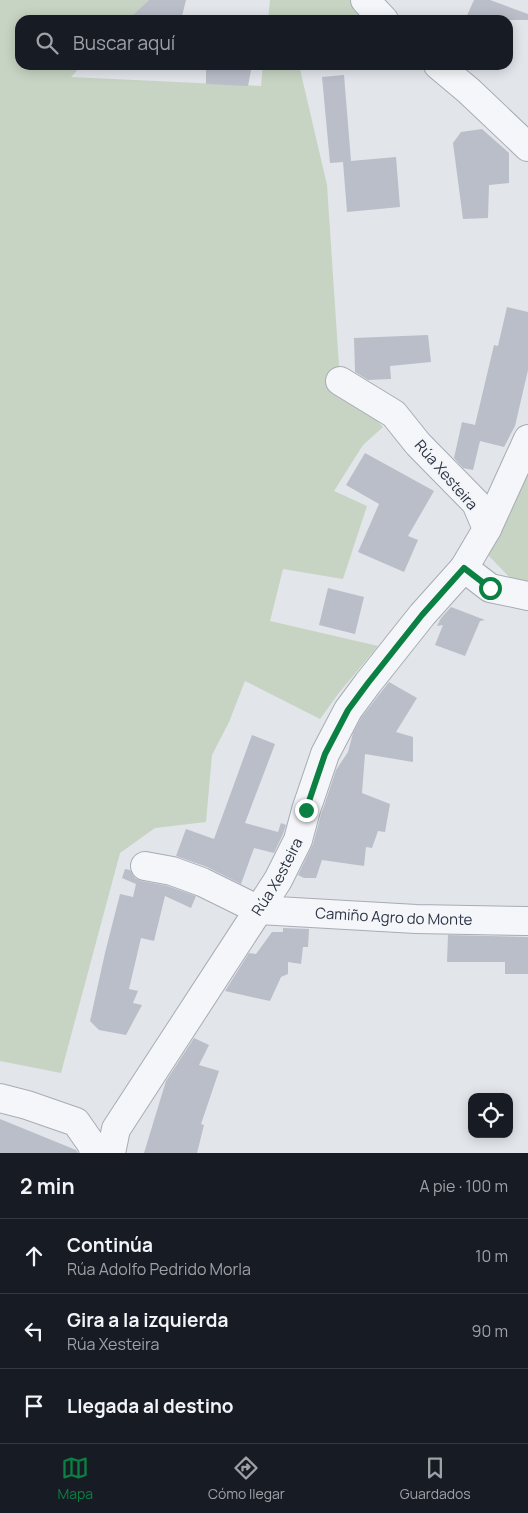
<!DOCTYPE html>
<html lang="es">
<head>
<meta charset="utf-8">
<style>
	body { margin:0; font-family:Manrope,sans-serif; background:#20242c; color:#f1f3f6 }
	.controls { position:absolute; right:15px; bottom:15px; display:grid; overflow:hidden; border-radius:10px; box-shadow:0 2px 12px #0003 }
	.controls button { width:45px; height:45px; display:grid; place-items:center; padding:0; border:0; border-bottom:1px solid #363941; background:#171b24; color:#f1f3f6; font:25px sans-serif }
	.stop { position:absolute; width:15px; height:15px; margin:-11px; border:4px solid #0b8043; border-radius:50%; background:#fff }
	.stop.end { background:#0b8043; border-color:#fff; box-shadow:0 1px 5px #0008 }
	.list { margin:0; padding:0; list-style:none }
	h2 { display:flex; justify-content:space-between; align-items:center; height:65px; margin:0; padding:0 20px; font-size:21px }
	h2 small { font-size:16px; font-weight:400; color:#9ea1a6 }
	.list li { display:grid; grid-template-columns:32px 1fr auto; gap:15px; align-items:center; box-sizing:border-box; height:75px; padding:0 20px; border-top:1px solid #363941 }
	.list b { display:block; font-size:19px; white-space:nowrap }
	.list p { margin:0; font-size:16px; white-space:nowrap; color:#9ea1a6 }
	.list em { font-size:16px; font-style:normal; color:#9ea1a6 }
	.icon { flex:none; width:28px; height:28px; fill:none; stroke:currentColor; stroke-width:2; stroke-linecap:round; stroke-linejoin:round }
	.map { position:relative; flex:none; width:528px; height:1153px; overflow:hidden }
	.search { position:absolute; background:#171b24; box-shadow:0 2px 12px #0003; left:15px; right:15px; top:15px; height:55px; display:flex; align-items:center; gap:12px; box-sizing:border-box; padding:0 18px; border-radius:15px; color:#9ea1a6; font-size:19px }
	.sheet { height:290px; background:#171b24 }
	nav { display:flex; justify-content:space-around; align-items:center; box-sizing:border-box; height:70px; border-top:1px solid #363941; background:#171b24; font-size:14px; color:#9ea1a6 }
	nav a { display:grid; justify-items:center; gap:2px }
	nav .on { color:#0b8043 }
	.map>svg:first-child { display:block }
</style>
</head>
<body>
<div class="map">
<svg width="528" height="1153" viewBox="0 0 528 1153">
	<rect width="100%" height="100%" fill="#e2e5ea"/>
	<path fill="#c7d4c3" d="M0,0H149L129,20H20V65H82L71,77L261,86L263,65H299L327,185L340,381L383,427L363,445L334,491L367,506L343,579L283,569L270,621L378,646L338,694L320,719L245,681L229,722L212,755L206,822L155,828L120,853L61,1073L0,1061Z
		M270,0H365L380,20H268Z
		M528,468V582H514L487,554Z"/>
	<path fill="#b9bec8" d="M149,0H186L181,20H128Z
		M474,0H490L528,14V20H465Z
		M206,65H252L248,86L206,84Z
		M344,75L351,161L396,157L400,207L347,212L343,162L330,163L322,77Z
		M482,129L509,153V183L489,185L488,218L463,219L453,143L461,132Z
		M507,307L528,312V370L515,426L504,447L480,441L473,470L463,468L454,458L462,422L475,425L494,345L498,346Z
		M428,335L431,362L390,366L391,379L368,380L355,372L354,338Z
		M365,453L434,491L408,536L418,540L404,572L358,552L379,504L346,485Z
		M328,588L364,597L355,634L319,625Z
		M451,607L485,620L480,621L465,656L435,645L443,625L437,626L441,618Z
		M389,682L417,698L396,732L413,737V762L365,754L362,793L390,804L385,832L378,831L372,848L366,847L364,866L322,860L316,878H304L298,875L313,844L321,815L336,770L348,752L353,733L361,718Z
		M252,735L275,744L245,823L278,832L281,823L286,825L283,834L274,853L254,848L241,884L207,867L176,856L186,829L214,839Z
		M125,869L130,870L135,878L142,881L168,886L196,896L191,908L165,896L154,941L141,938L129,989L138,991L133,1003L142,1005L126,1035L99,1030L90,1021L105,953L120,894L133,897L136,884L122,878Z
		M283,928L309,929L308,947H303L301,964L288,962V974L281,977L270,1001L225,991L249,953L256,954L272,932H283Z
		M448,935L528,937V974H505V962H447Z
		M194,1038L209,1045L199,1065L219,1071L201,1124L204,1125L197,1153H144L166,1081Z
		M0,1119L76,1150L78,1153H0Z"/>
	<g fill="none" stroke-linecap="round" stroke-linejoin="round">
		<g stroke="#a7acb5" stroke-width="30">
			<g id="minor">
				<path d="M365,0L384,20"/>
				<path d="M438,65L469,91L528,147"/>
				<path d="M487,529L528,439"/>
				<path d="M464,568L490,588L528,596"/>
				<path id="s1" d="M145,866L172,871L202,882L259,910L416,919L528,921"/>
				<path d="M0,1098L27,1105L76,1122L92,1145L94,1153"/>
				<path id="s2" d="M111,1153L116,1129L278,880L298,840L306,810L325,754L348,710L368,683L422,615L464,568L487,529L476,503L418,444L394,414L340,381"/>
			</g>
		</g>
		<use href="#minor" stroke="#f5f6f9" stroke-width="28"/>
	</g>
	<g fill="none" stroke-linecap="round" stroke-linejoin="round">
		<path stroke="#0b8043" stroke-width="6" d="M306,810L325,754L348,710L368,683L422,615L464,568L490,588"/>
	</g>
	<g text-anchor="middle" stroke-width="4" stroke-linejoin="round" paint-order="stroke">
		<g font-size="15" fill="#2a3343" stroke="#f2f4f8">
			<text transform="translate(446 475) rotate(49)" y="5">Rúa Xesteira</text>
			<text dy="5" stroke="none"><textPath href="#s2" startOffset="324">Rúa Xesteira</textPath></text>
			<text dy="5" stroke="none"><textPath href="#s1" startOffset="258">Camiño Agro do Monte</textPath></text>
		</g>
	</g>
</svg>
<div class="controls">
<button><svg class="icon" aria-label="locate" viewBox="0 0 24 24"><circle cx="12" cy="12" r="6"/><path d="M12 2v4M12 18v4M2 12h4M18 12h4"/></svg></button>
</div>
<div class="stop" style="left:490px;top:588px"></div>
<div class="stop end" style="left:306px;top:810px"></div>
<div class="search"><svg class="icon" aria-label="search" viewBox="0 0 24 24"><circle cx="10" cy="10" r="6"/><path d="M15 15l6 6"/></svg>Buscar aquí</div>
</div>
<section class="sheet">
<h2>2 min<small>A pie · 100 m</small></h2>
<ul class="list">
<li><svg class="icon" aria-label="ahead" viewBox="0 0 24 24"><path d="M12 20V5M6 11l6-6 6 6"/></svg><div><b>Continúa</b><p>Rúa Adolfo Pedrido Morla</p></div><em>10 m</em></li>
<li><svg class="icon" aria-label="left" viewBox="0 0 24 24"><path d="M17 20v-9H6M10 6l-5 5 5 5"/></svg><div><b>Gira a la izquierda</b><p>Rúa Xesteira</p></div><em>90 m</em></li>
<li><svg class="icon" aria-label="arrive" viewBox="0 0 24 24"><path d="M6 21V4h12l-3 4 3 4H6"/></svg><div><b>Llegada al destino</b></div></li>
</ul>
</section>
<nav>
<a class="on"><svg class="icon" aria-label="map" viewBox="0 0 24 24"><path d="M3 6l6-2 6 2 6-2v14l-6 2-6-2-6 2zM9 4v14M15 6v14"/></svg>Mapa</a>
<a><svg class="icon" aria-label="directions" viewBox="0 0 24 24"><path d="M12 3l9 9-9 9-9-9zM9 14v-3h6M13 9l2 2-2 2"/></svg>Cómo llegar</a>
<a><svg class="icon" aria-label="saved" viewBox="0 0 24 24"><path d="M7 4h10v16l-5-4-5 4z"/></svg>Guardados</a>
</nav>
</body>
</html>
